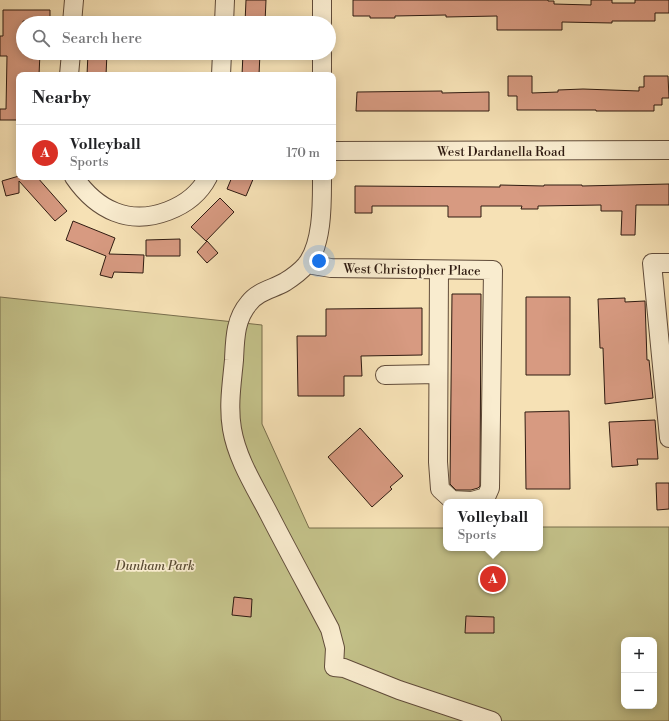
<!DOCTYPE html>
<html lang="en">
<head>
<meta charset="utf-8">
<style>
	body { margin:0; font-family:"Libre Bodoni",serif; background:#f6f6f6; color:#202124 }
	.controls { position:absolute; right:12px; bottom:12px; display:grid; overflow:hidden; border-radius:8px; box-shadow:0 2px 10px #0003 }
	.controls button { width:36px; height:36px; display:grid; place-items:center; padding:0; border:0; border-bottom:1px solid #e0e0e0; background:#fff; color:#202124; font:20px sans-serif }
	.you { position:absolute; left:319px; top:261px; width:14px; height:14px; margin:-10px; border:3px solid #fff; border-radius:50%; background:#1a73e8; box-shadow:0 0 0 6px #1a73e833 }
	.badge { display:grid; place-items:center; width:26px; height:26px; border-radius:50%; background:#d93025; color:#fff; font-size:13px; font-weight:700 }
	.pin { position:absolute; translate:-50% -50%; border:2px solid #fff; box-shadow:0 1px 4px #0006 }
	.popup { position:absolute; left:443px; top:499px; width:100px; height:52px; box-sizing:border-box; display:grid; place-content:center; border-radius:8px; background:#fff; filter:drop-shadow(0 1px 3px #0005); font-size:13px; white-space:nowrap; color:#757577 }
	.popup b { font-size:15px; color:#202124 }
	.popup::after { content:''; position:absolute; left:50%; top:100%; margin-left:-8px; border:8px solid transparent; border-top-color:#fff }
	.list { margin:0; padding:0; list-style:none }
	h2 { display:flex; justify-content:space-between; align-items:center; height:52px; margin:0; padding:0 16px; font-size:17px }
	h2 small { font-size:13px; font-weight:400; color:#757577 }
	.list li { display:grid; grid-template-columns:26px 1fr auto; gap:12px; align-items:center; box-sizing:border-box; height:56px; padding:0 16px; border-top:1px solid #e0e0e0 }
	.list b { display:block; font-size:15px; white-space:nowrap }
	.list p { margin:0; font-size:13px; white-space:nowrap; color:#757577 }
	.list em { font-size:13px; font-style:normal; color:#757577 }
	.icon { flex:none; width:22px; height:22px; fill:none; stroke:currentColor; stroke-width:2; stroke-linecap:round; stroke-linejoin:round }
	.map { position:relative; flex:none; width:669px; height:721px; overflow:hidden }
	.search { position:absolute; background:#fff; box-shadow:0 2px 10px #0003; left:16px; top:16px; width:320px; height:44px; display:flex; align-items:center; gap:10px; box-sizing:border-box; padding:0 14px; border-radius:22px; color:#757577; font-size:15px }
	.panel { position:absolute; background:#fff; box-shadow:0 2px 10px #0003; left:16px; top:72px; width:320px; height:108px; border-radius:8px }
	.map>svg:first-child { display:block }
</style>
</head>
<body>
<div class="map">
<svg width="669" height="721" viewBox="0 0 669 721">
	<rect width="100%" height="100%" fill="#f6e1b5"/>
	<filter id="stains"><feTurbulence type="fractalNoise" baseFrequency=".005" numOctaves="4"/><feColorMatrix values="0 0 0 0 .2 0 0 0 0 .09 0 0 0 0 .02 0 0 0 .5 -.17"/></filter>
	<radialGradient id="worn" r=".72"><stop offset=".6" stop-color="#630" stop-opacity="0"/><stop offset="1" stop-color="#630" stop-opacity=".3"/></radialGradient>
	<path fill="#c3c189" stroke="#796e4d" fill-rule="evenodd" d="M0,297L262,325V424L309,528H446V548H540V527H669V721H0ZM624,640H654V706H624Z"/>
	<path fill="#d79a81" stroke="#2f1b11" d="M246,0H266L265,23H245Z
		M353,0H548V1H554V4L591,5V0H612V3H635V0H669V13H655V21H612V23L562,22V30H497V16L446,17V15L395,16V18H370V16H353Z
		M3,10H50V21H23V53H40L39,75H19V120H0V109H6L7,56H0V36H3Z
		M88,53H107L106,75H87Z
		M243,53H260L259,75H242Z
		M508,76H532V93L558,92V90L583,89L639,91V87H644V76H668L669,98H662V105H654V111H596V110H517V96H508Z
		M442,91V93L489,92V111H356L357,92Z
		M19,176L37,177L67,211L55,221L19,181V193L6,196L2,181Z
		M232,177H254L246,196L227,189Z
		M669,184V205H636L635,235H621L622,211H601V205L538,206V209H521L522,206H481V217H448V206H372V213H355V186L500,187V185L544,186V185H582V186Z
		M220,198L234,212L206,241L191,227Z
		M73,221L115,238L109,254L144,255L143,273L114,272L112,278L100,275L106,256L66,240Z
		M180,239V256H146V240Z
		M207,241L218,253L207,263L197,252Z
		M452,294H481L480,486L478,488L471,490H456L450,484Z
		M526,297H570V375H526Z
		M625,298V302L645,301L647,360H649L653,398L605,404L603,348H600L598,299Z
		M422,308V355L361,356L362,376H344V396H298L297,336H326V309Z
		M569,411L570,489H526L525,412Z
		M655,420L658,459H637L638,465L612,467L609,422Z
		M360,428L403,476L390,487L392,489L372,507L328,457Z
		M656,483H669V509L657,510Z
		M234,597L252,599L251,617L232,615Z
		M466,616L494,617V633H465Z"/>
	<g fill="none" stroke-linecap="round" stroke-linejoin="round">
		<g stroke="#614c3a" stroke-width="20">
			<path id="minor" d="M72,23L74,0
				M224,23L225,0
				M322,23V0
				M69,75L71,53
				M221,75L222,53
				M322,75V53
				M333,151L669,150
				M74,177C85,193 97,205 115,212C148,225 192,208 208,177
				M322,177C322,202 323,244 306,265C300,272 293,277 285,282C273,289 258,291 249,303C235,319 235,339 234,360C232,382 228,406 232,429C237,459 255,487 269,514C289,553 310,591 330,629L335,648L334,667L344,668L399,690L492,721
				M669,263H652L669,438
				M307,264L331,268L493,270L490,488L486,497L472,501L452,500L440,489L438,462L439,270
				M385,375L438,374"/>
		</g>
		<use href="#minor" stroke="#f9eccf" stroke-width="18"/>
	</g>
	<g text-anchor="middle" stroke-width="3.5" stroke-linejoin="round" paint-order="stroke">
		<g font-size="13" fill="#2f1b11" stroke="#f9eccf">
			<text x="501" y="156">West Dardanella Road</text>
			<text transform="translate(412 269) rotate(1)" y="5">West Christopher Place</text>
		</g>
		<g font-size="13" font-style="italic" fill="#5b4d35" stroke="#f9eccf">
			<text x="155" y="570">Dunham Park</text>
		</g>
	</g>
	<rect width="100%" height="100%" filter="url(#stains)"/>
	<rect width="100%" height="100%" fill="url(#worn)"/>
</svg>
<div class="controls">
<button>+</button>
<button>−</button>
</div>
<div class="you"></div>
<div class="pin badge" style="left:493px;top:579px">A</div>
<div class="popup"><b>Volleyball</b>Sports</div>
<div class="search"><svg class="icon" aria-label="search" viewBox="0 0 24 24"><circle cx="10" cy="10" r="6"/><path d="M15 15l6 6"/></svg>Search here</div>
<section class="panel">
<h2>Nearby<small></small></h2>
<ul class="list">
<li><span class="badge">A</span><div><b>Volleyball</b><p>Sports</p></div><em>170 m</em></li>
</ul>
</section>
</div>
</body>
</html>
